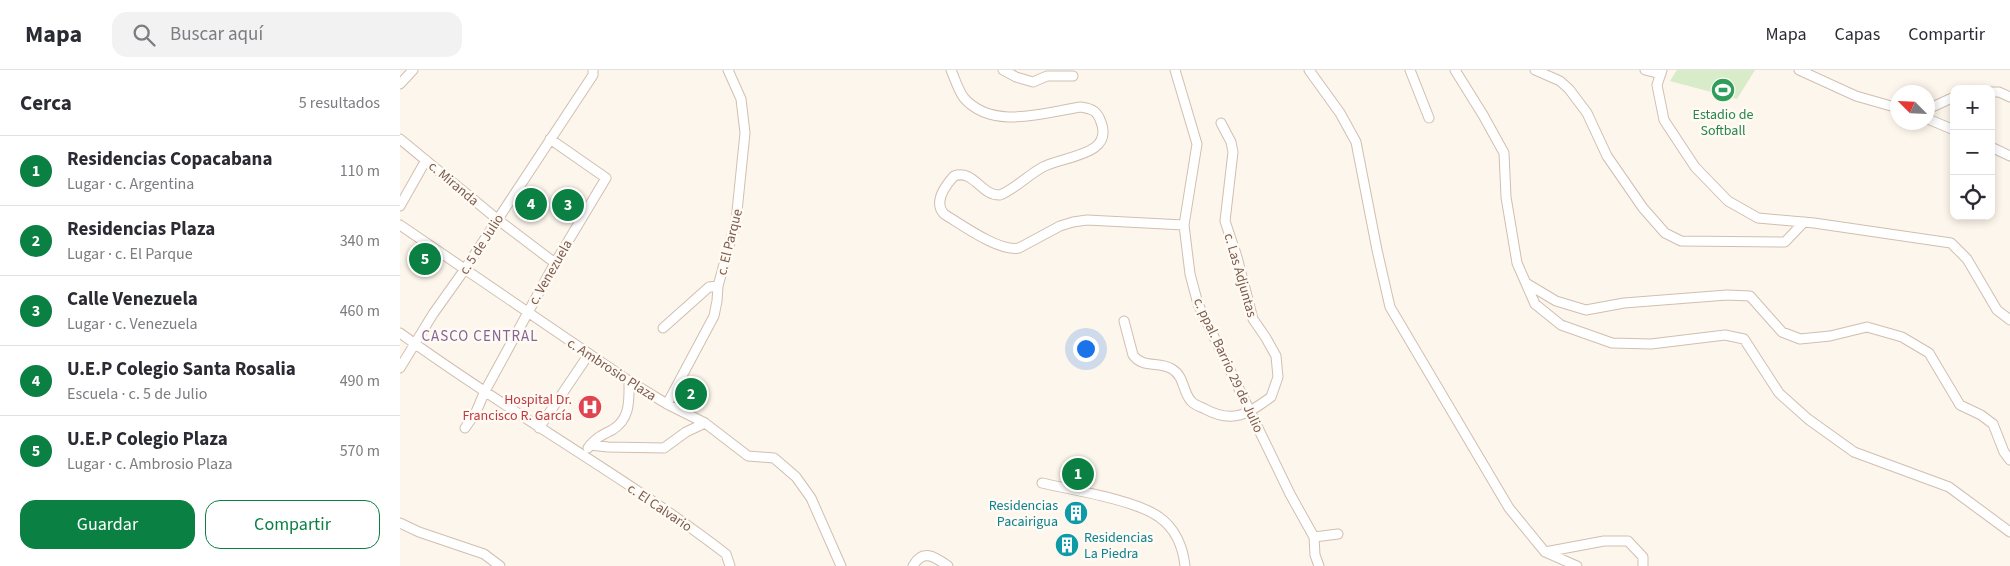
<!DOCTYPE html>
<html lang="es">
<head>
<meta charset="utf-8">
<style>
	body { margin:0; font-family:"Source Sans 3",sans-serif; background:#f2f2f3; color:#2b2b33 }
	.controls { position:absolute; right:15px; top:15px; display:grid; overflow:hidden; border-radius:10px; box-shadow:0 2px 8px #0003 }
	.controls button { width:45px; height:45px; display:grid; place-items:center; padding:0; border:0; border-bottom:1px solid #e1e1e2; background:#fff; color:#2b2b33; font:25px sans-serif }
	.compass { position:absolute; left:1490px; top:15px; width:45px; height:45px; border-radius:50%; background:#fff; box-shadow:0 2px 8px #0003; rotate:294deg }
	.you { position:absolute; left:685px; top:278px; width:18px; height:18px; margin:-12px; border:4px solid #fff; border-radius:50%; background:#1a73e8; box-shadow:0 0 0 8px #1a73e833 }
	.badge { display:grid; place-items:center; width:32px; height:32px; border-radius:50%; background:#0b8043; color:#fff; font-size:16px; font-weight:700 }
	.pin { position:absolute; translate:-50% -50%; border:2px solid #fff; box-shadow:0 1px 5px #0006 }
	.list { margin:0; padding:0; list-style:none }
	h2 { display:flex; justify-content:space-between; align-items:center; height:65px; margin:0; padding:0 20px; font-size:21px }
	h2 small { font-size:16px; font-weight:400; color:#7c7c81 }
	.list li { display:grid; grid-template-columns:32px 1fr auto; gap:15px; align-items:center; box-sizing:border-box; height:70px; padding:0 20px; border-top:1px solid #e1e1e2 }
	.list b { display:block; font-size:19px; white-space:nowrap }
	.list p { margin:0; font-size:16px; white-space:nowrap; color:#7c7c81 }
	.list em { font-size:16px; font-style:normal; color:#7c7c81 }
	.actions { display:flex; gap:10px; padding:15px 20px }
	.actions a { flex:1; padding:11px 0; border:1px solid #0b8043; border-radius:15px; text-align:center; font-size:18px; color:#0b8043 }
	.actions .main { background:#0b8043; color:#fff }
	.icon { flex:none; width:28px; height:28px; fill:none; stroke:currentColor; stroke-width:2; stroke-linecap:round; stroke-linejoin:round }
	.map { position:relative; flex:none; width:1610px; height:496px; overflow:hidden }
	header { display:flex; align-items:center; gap:30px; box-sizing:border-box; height:70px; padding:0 25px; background:#fff; border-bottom:1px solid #e1e1e2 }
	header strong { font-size:24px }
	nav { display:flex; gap:28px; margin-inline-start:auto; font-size:18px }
	.search { width:350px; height:45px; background:#f2f2f3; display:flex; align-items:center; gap:12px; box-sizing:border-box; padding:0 18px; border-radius:15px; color:#7c7c81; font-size:19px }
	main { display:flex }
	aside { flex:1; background:#fff }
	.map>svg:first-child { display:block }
</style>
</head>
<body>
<header>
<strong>Mapa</strong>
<div class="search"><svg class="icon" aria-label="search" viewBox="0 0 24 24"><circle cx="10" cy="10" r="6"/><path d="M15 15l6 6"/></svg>Buscar aquí</div>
<nav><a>Mapa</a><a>Capas</a><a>Compartir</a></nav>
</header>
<main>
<aside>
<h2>Cerca<small>5 resultados</small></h2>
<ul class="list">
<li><span class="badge">1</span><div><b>Residencias Copacabana</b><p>Lugar · c. Argentina</p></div><em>110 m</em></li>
<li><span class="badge">2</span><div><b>Residencias Plaza</b><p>Lugar · c. El Parque</p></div><em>340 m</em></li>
<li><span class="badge">3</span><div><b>Calle Venezuela</b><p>Lugar · c. Venezuela</p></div><em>460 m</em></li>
<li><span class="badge">4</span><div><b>U.E.P Colegio Santa Rosalia</b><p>Escuela · c. 5 de Julio</p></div><em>490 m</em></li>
<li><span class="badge">5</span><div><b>U.E.P Colegio Plaza</b><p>Lugar · c. Ambrosio Plaza</p></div><em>570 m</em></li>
</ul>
<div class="actions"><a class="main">Guardar</a><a>Compartir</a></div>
</aside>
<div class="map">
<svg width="1610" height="496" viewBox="0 0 1610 496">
	<rect width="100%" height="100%" fill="#fdf6ec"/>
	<path fill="#d8ecc9" d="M1277,0H1355L1337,29L1270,11Z"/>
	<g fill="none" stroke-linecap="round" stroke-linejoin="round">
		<g stroke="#d1beb0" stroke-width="11">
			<path id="minor" d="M551,0C555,9 558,20 564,28C593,61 645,42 681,37C693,39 697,41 701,52C714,86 663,86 643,97C628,105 615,119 600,125C581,126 574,99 554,106C545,116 533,132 544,144C562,155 599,182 619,178L660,156L673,152L687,150L784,155L790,204L798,234L890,424L914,467L915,485L919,496
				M603,0L616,7L633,12L647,6H673
				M775,0L797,74L784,155
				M909,0L940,43L956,72L977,180L990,237L1109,438L1145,482L1177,496
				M1010,0L1029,48
				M1055,0L1083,45L1104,83L1106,127L1117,193L1135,234L1161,255L1212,273L1251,274L1325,265L1344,269L1379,323L1408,349L1454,382L1549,417L1610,462
				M1135,0L1160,11L1169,19L1187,43L1207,86L1243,138L1265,163L1281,171L1385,172L1404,152
				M1245,0L1261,4
				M1262,0L1257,15L1264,50L1295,97L1328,131L1358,148L1414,153L1551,173L1567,189L1597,240L1610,250
				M1399,0L1456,26L1498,38
				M0,14L13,0
				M1591,22H1599L1610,27
				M1528,39L1554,27
				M1528,49L1554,60
				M0,69L97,149L155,193
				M1591,77L1610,86
				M0,136L26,90
				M0,155L229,311L267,334L305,353L348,386L374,388L396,407L411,428L441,496
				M1126,213L1156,231L1186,240L1224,233L1327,225L1350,226L1382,262L1400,269L1430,266L1467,257L1502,267L1529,283L1560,335L1581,345L1593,354L1604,382L1610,390
				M724,251L733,285C743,299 759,291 772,299C785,307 782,321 791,331C794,335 801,337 805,339C833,354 848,344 871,327L878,307L876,286L866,268L853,249L837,187L825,151L833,82L831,72L821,53
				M263,258L309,217L318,216
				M0,263C106,341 222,404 326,484L330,496
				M0,298L33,244L65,199L193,5V0
				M267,334L314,246L317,231L318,216L336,151L345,63L341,29L328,0
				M65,358L76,342L85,321L155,193L206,108L150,69
				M139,358L189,284
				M190,375L208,377L264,378L286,362L305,353
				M188,378C195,368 202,365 212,360C231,349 229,329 229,311
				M642,413C672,420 736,430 759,447C775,458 783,477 785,496
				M0,453L19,462L84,484L100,496
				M914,467L938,464
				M1145,482L1204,471H1228L1243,487V496
				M513,496C523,478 535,487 548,496"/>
		</g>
		<use href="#minor" stroke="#fff" stroke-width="9"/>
	</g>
	<defs>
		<g id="stadium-disc" transform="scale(1.25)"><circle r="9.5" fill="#2e9e5b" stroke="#fffaf3"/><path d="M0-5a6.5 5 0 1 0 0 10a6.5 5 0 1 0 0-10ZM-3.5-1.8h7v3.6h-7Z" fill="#fff"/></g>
		<g id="hospital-disc" transform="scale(1.25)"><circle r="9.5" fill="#e0444e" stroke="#fffaf3"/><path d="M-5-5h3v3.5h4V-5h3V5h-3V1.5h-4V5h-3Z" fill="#fff"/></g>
		<g id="building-disc" transform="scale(1.25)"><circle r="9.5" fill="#0f9aa8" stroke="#fffaf3"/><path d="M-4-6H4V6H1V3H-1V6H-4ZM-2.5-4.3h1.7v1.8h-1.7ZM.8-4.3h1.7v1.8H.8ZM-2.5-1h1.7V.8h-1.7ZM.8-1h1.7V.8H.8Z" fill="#fff"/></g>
	</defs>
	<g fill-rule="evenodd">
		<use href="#stadium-disc" x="1323" y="20"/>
		<use href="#hospital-disc" x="190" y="337"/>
		<use href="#building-disc" x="676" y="443"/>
		<use href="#building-disc" x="667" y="475"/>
	</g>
	<g text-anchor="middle" stroke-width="5" stroke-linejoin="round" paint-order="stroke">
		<g font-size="14" fill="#27864d" stroke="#fffaf3">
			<text x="1323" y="49">Estadio de<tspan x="1323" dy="16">Softball</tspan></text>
		</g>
		<g font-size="14" fill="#7a5c4d" stroke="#fffaf3">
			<text transform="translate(54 113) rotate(40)" y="5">c. Miranda</text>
			<text transform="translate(329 172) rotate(-76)" y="5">c. El Parque</text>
			<text transform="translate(81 174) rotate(-57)" y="5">c. 5 de Julio</text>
			<text transform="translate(150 202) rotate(-60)" y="5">c. Venezuela</text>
			<text transform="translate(841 205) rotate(74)" y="5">c. Las Adjuntas</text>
			<text transform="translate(829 295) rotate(65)" y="5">c. ppal. Barrio 29 de Julio</text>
			<text transform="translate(212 299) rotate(33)" y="5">c. Ambrosio Plaza</text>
			<text transform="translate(260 437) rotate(34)" y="5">c. El Calvario</text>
		</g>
		<g font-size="14" fill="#be3a42" stroke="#fffaf3" text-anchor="end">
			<text x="172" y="334">Hospital Dr.<tspan x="172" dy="16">Francisco R. García</tspan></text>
		</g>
		<g font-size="14" fill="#0d838f" stroke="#fffaf3" text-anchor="end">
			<text x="658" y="440">Residencias<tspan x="658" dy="16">Pacairigua</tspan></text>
			<text x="684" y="472" text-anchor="start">Residencias<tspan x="684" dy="16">La Piedra</tspan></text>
		</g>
		<g font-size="15" letter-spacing="1" fill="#846695" stroke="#fffaf3">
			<text x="80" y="271">CASCO CENTRAL</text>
		</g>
	</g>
</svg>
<div class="controls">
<button>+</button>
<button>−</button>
<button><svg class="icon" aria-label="locate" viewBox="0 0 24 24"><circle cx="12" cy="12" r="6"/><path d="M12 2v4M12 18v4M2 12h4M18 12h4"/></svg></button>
</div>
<svg class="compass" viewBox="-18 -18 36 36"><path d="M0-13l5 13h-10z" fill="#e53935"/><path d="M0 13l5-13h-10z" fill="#7c7c81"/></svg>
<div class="you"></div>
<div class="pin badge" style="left:678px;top:404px">1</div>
<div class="pin badge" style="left:291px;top:324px">2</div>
<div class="pin badge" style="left:168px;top:135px">3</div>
<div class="pin badge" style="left:131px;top:134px">4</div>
<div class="pin badge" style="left:25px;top:189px">5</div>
</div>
</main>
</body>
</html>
